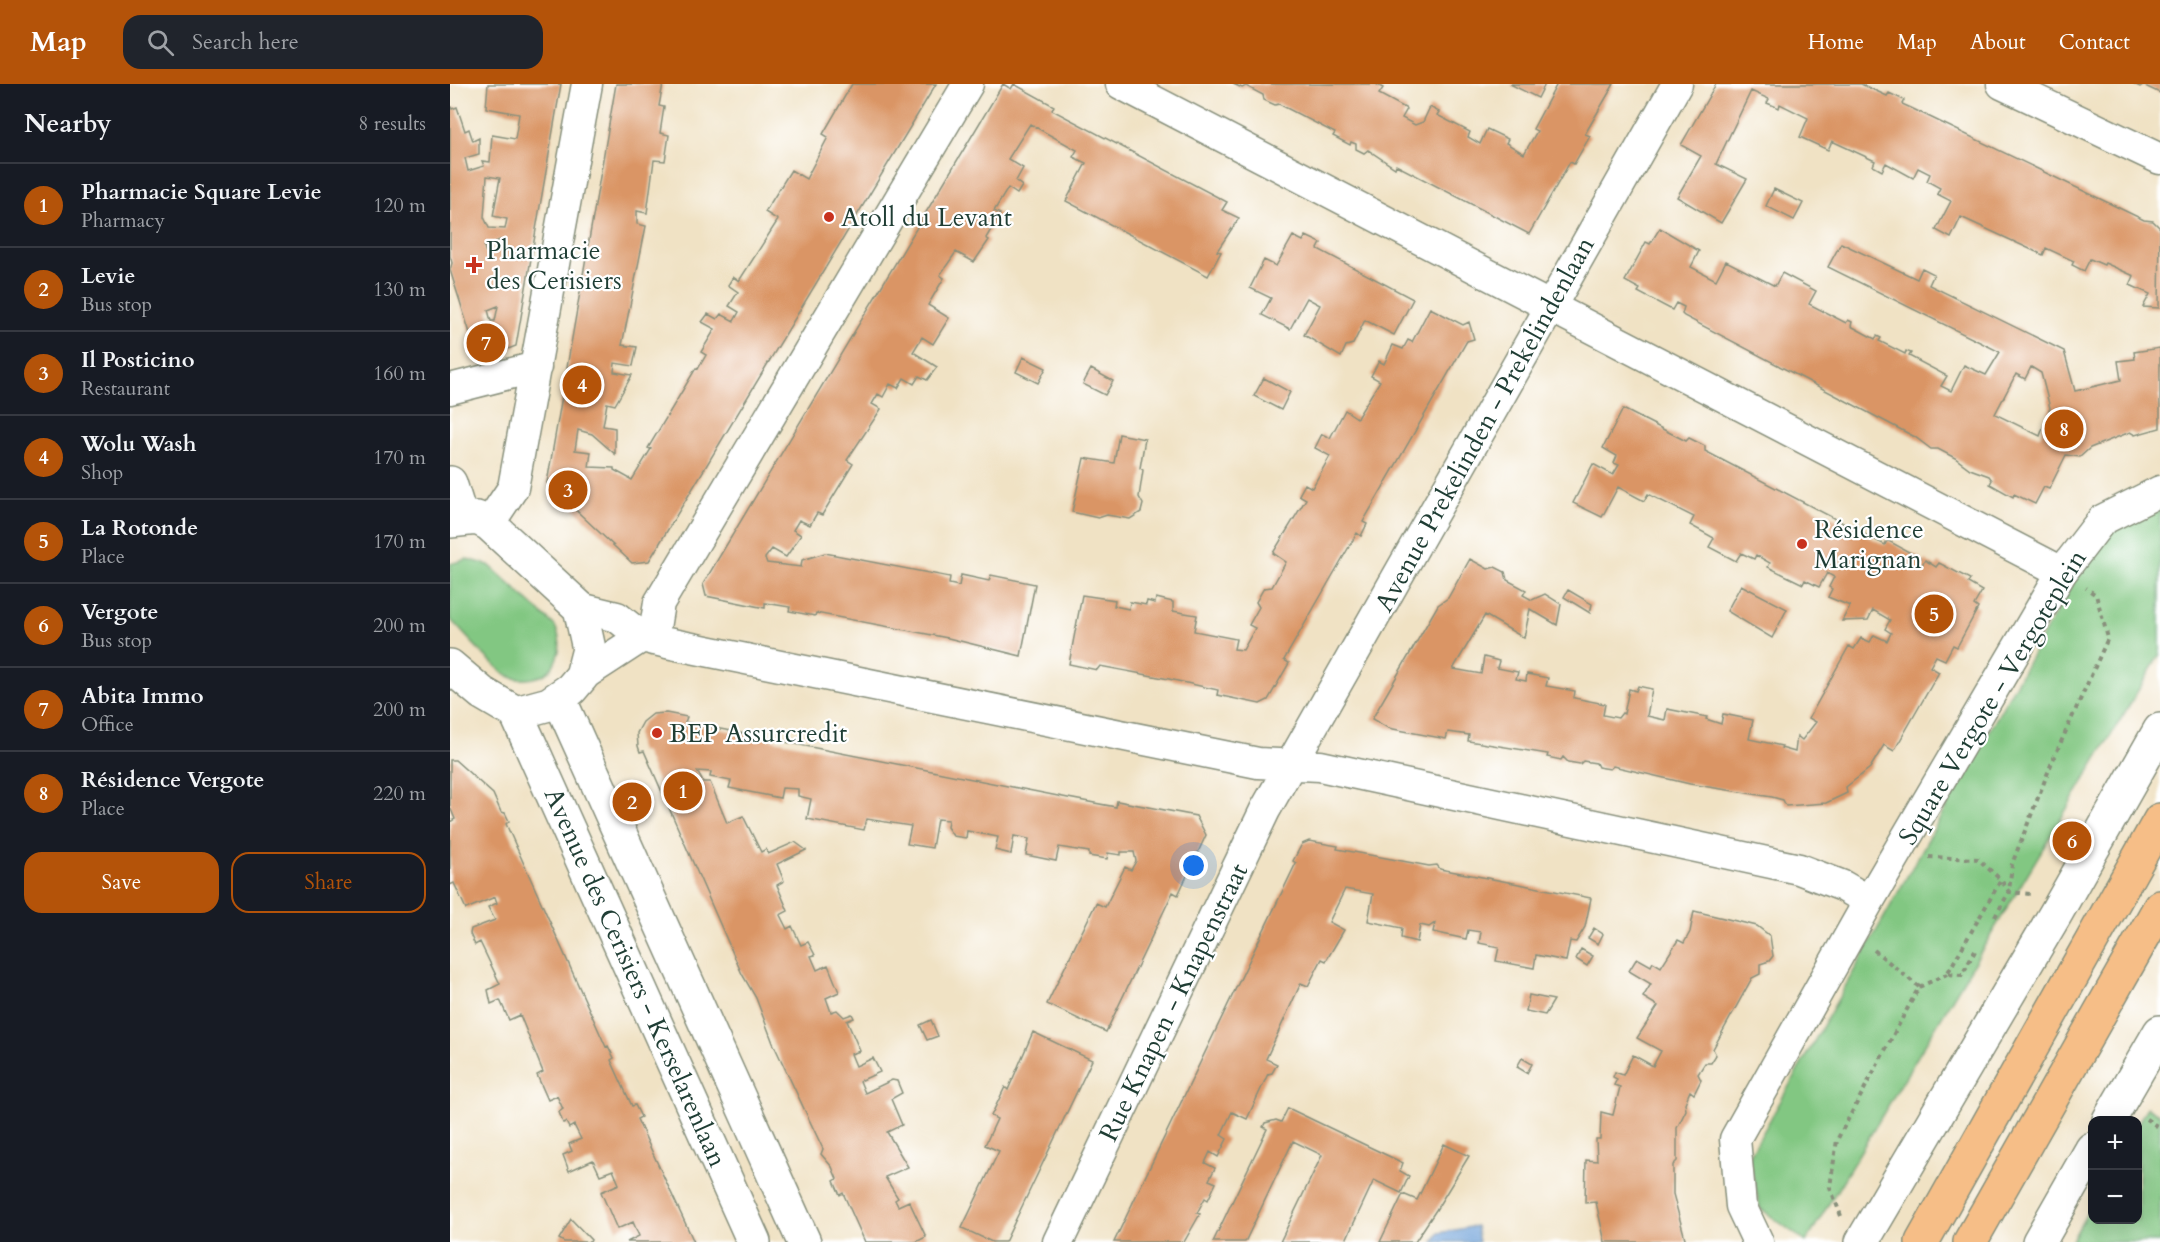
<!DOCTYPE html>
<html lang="en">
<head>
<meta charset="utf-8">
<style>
	body { margin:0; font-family:Cardo,serif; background:#20242c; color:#f1f3f6 }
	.controls { position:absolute; right:18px; bottom:18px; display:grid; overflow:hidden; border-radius:12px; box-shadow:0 6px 24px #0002 }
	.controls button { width:54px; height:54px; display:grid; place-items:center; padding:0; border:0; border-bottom:2px solid #363941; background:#171b24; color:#f1f3f6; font:30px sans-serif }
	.you { position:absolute; left:744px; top:782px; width:21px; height:21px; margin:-15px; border:4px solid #fff; border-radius:50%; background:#1a73e8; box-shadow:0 0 0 9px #1a73e833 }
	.badge { display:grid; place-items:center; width:39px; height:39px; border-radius:50%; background:#b45309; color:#fff; font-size:20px; font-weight:700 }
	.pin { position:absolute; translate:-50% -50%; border:3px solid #fff; box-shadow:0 2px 6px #0006 }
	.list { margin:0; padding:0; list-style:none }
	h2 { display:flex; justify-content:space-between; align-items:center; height:78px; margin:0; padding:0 24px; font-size:26px }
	h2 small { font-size:20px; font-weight:400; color:#9ea1a6 }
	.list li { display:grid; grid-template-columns:39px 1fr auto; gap:18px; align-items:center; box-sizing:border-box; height:84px; padding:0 24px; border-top:2px solid #363941 }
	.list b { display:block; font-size:22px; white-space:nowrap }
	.list p { margin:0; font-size:20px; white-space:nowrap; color:#9ea1a6 }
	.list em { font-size:20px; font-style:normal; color:#9ea1a6 }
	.actions { display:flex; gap:12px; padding:18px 24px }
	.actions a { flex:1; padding:14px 0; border:2px solid #b45309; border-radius:18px; text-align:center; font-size:21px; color:#b45309 }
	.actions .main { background:#b45309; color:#fff }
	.icon { flex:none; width:33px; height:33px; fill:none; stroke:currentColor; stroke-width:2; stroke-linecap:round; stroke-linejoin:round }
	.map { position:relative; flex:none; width:1710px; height:1158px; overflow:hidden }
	header { display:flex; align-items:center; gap:36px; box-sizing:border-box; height:84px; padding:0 30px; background:#b45309; color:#fff }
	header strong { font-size:28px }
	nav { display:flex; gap:33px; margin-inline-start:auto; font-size:21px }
	.search { width:420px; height:54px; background:#20242c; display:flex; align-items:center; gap:15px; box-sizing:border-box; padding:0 21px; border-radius:18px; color:#9ea1a6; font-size:22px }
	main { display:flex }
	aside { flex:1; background:#171b24 }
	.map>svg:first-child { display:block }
</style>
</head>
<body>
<header>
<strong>Map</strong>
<div class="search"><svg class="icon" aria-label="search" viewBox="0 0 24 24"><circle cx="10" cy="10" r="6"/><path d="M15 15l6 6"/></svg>Search here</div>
<nav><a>Home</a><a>Map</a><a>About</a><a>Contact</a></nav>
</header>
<main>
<aside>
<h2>Nearby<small>8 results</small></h2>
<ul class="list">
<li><span class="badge">1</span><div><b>Pharmacie Square Levie</b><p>Pharmacy</p></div><em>120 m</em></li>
<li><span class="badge">2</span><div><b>Levie</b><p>Bus stop</p></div><em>130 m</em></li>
<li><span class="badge">3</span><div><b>Il Posticino</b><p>Restaurant</p></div><em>160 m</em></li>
<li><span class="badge">4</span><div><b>Wolu Wash</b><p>Shop</p></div><em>170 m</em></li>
<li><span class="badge">5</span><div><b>La Rotonde</b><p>Place</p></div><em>170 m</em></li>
<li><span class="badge">6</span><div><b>Vergote</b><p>Bus stop</p></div><em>200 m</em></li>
<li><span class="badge">7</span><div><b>Abita Immo</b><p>Office</p></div><em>200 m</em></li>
<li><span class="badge">8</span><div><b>Résidence Vergote</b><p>Place</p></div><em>220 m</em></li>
</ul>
<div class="actions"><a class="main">Save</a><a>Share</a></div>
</aside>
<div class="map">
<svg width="1710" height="1158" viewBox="0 0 1710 1158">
	<rect width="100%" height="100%" fill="#fff"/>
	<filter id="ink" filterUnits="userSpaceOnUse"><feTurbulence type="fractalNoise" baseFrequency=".0167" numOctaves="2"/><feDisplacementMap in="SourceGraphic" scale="12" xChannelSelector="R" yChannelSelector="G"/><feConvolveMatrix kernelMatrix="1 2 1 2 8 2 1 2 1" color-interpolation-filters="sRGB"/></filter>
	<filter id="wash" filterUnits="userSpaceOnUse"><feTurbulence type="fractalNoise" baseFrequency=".008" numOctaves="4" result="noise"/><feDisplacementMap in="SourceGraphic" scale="24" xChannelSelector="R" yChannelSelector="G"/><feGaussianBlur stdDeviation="1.35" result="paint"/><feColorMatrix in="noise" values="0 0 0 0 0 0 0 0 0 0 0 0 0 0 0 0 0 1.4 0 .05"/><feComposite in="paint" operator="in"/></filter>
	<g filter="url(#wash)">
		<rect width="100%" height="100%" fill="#f0e2c4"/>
		<path fill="#82c782" stroke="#50825b" stroke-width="1.5" d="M1710,419V570L1356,1158L1310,1124L1299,1073L1649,452Z
			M17,475L39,481L105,542C112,557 111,567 103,582C95,595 70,599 57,591C40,580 15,550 0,535V480Z
			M1697,1023L1710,1031V1158H1621L1642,1120V1136H1688V1039Z"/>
		<path fill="#6c9fd7" stroke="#466e86" stroke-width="1.5" d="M1026,1142L1029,1158H984L989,1149Z"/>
		<g id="blocks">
			<path fill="#da9565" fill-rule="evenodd" d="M38,0H111L66,262L32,275L27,271L0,186L2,179L0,172V21L2,25L7,23L15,47L19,45L23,57L29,54V70L15,74L18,87L34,82L32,77L40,78L42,51L65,55L69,30L36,24ZM37,92L50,94L43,132L57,135L55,145L39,144L34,133ZM50,156L47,169H36L34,163ZM48,222L45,237H41L38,226Z
				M166,0H213L209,22L214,23L210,49L219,51L215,77L204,76L197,129L187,127V140L196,142L172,261L187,263L183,282L165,279L164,288L182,291L165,321L157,319L153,342L165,344V370L142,350L128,346L125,366L141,368L139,383L164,384V386L182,396L201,365L198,364L246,284L248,285L256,271L251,268L265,245L252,238L258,230L267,235L271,230L284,237L289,228L279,222L288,208L278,201L283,193L289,197L328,136L315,128L341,86L356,95L378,53L373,50L402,0H486L199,477L182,479L97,399Z
				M553,0L561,5L564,0L604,22L602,26L777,118L772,126L789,134L767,167L771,168L758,192L616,117L636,79L623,73L627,66L580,40L558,75L573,84L566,97L572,102L567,110L558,104L544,127L550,130L536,154L539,156L524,178L506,168L490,191L494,194L478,221L499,234L483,260L472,253L463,268L487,283L477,296L469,292L464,300L454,294L448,304L440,300L433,313L428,310L422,320L431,325L397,376L403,380L372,431L367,429L360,441L349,436L343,446L351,451L336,473L322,465L315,474L317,479L351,483L352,476L375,469L500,493L499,500L509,502L511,491L539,497L541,491L585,500L571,572L498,554L366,529L365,532L339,527L340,523L315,519V524L256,512L253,500Z
				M783,0H926L933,4L929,10L957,25L952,34L965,41L973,38L980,23L989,28L987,31L1020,48L1018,53L1030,60L1037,45L1058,55L1056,59L1074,70L1087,47L1083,45L1107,0H1164L1135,50L1140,52L1124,80L1120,78L1079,150L946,81L945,84L918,66L914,69L906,65V60L901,58L900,61L883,52L885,49L829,20L825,21L814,16L813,11L796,2L792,4Z
				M1060,0H1095L1088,14Z
				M1266,0H1411L1437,12L1439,9L1454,16L1452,20L1461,24L1694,136L1703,137L1710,144L1709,224L1693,223L1700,210L1680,201L1684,192L1655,179L1654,181L1640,175L1634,187L1622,181L1624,177L1596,164L1593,171L1511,133L1501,154L1486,146L1501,117L1487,110L1490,104L1477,97L1480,90L1468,84L1463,94L1436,79L1432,87L1423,82L1425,77L1382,57L1378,66L1350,53L1358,34L1330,20L1329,24L1317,19L1319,15L1301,7L1266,80L1297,95L1271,139L1227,113L1251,72L1231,61Z
				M1684,0H1710V9L1693,1L1690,3Z
				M1324,105L1353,119L1344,136L1316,122Z
				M1210,144L1249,167L1241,183L1266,196L1276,177L1325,202L1332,189L1366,207L1359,220L1396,239L1398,236L1402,238L1401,242L1425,255L1427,252L1431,254L1429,257L1455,270L1456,267L1461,269L1459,272L1497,292L1491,302L1501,307L1514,281L1536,291L1550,268L1378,183L1391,159L1467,195L1472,184L1484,190L1479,201L1614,267L1625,307L1671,296L1668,277L1685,275L1684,268L1710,264V344L1685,351L1680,348L1640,364L1630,373L1616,371L1599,405L1594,403L1585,420L1564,410L1563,413L1540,400L1542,396L1539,392L1520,385L1505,374L1488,365H1481L1465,353L1234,232L1232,230L1234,223L1226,219L1222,226L1188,208L1190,205L1175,197L1196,158L1200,160ZM1581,283L1591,289L1600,324L1590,352L1545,330L1566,290L1575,295Z
				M843,152L853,157L856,152L871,159L868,165L963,215L944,251L915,236L903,260L896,262L891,273L854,251L870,221L857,214L840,245L812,231L821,214L800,204L814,176L826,182Z
				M980,224L1013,241L1019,238L1024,255L1017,257L913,438L917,440L911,452L907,449L873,508L834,576L839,579L818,616L810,620L767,611L768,606L719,595L650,582L647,586L619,580L632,511L665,516L664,522L679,525L680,518L696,521L697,517L705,519L706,514L723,518V527L747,531L744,547L786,555L784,565L793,566L805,544L799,541L809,523L806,518L814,504L822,503L836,478L823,469L856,415L849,411L855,400L862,404L880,372L865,364L872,350L880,354L895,326L907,334L930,297L921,292L929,277L934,280L943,261L953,265L958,256L962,258Z
				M573,273L596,284L588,299L566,288Z
				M641,285L663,297L655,311L633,300Z
				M814,294L840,308L831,326L804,312Z
				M1173,325L1236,357L1239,354L1255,362V367L1435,461L1437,456L1470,474L1468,478L1472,481L1475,476L1486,483L1489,479L1520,495L1518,499L1532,507L1524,521L1528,524L1507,563L1503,561L1495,576L1486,572L1480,583L1489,588L1444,667L1434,661L1420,684L1396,703L1397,709L1376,719L1336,722L1333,716L1322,713L1240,700L1163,682L1160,685L1148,683L1146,679L1133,677L1130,680L1118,678L1113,673L1111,676L1097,673L1098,670L1018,657L1019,651L998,648L996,655L938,644L922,635L988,521L998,514L1020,475L1038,485L1045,483L1055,488L1057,496L1076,506L1073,511L1082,516L1095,510L1111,520L1107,541L1080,525L1074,554L1035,531L1003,585L1031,590L1034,573L1049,577L1047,584L1068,588L1066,595L1076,597L1077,590L1098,594L1096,602L1125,607L1124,614L1155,620L1153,631L1168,634L1172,629L1174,630L1179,605L1186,607L1188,602L1202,605L1197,632L1215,636L1217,625L1257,633L1256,635L1271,640L1273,630L1303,636L1299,655L1332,662L1331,664L1345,668L1347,652L1352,656L1366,638L1359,634L1399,562L1404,565L1411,554L1420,558L1424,551L1437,557L1441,549L1435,545L1440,536L1423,526L1418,536L1392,537L1400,522L1378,513L1382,505L1379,503L1384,493L1377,489L1369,503L1355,496L1353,500L1318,483L1320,479L1306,471L1304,475L1291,469L1286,477L1259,463L1264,454L1240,441L1244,433L1198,410L1194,417L1168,403L1152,433L1123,419L1143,380L1163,391L1169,381L1164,379L1167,372L1153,364Z
				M669,350L695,355L690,384L693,386L689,413L693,420L691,428L680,435L657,431L648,434L622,428L634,374L664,379Z
				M1291,501L1337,525L1322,554L1277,527Z
				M1118,506L1142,520L1140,529L1114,513Z
				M216,629L237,633L235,638L618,714L666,723L667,717L746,732L756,751L728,811L723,808L656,948L597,920L646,819L655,823L675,783L681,786L686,777L684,768H671V771L658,769L657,775L639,772V768L609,763L606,777L576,771L579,755L564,752L561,770L545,766L548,753L517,747L516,754L503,752L497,743L498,736L487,735L482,764L457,760L461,742L417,735L414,746L357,735L361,715L348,712V705L332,704L330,714L279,704L281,697L260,693L261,688L247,687L253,698H260L277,739L293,732L311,768L316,765L318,770L345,758L356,766L327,780L334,797L327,801L338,827L330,831L337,845L342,842L351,861L358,858L365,871L361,872L367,886L378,881L389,908L376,914L381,928L387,926L394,933L402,930L404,934L397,937L410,967L401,970L406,982L423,974L430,988L410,997L415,1009L442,996L447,997L452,1009L441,1015L452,1041L437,1048L458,1083L435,1093L448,1114L445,1116L448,1122L459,1117L476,1153L466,1158H415L393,1109L390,1111L384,1097L387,1095L382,1083L371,1070L373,1065L323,959L306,914L292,890L194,667L190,668L188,662L187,649L193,638L203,630Z
				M0,676H5L43,710L51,728L55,729L59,737L56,740L156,963L158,962L164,974L161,976L182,1022L185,1021L191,1033L187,1035L244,1158H177L189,1152L183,1138L167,1145L151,1108L169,1100L163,1086L150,1091L143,1076L119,1087L113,1071L122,1067L119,1060L131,1055L124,1041L119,1044L116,1038L113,1039L109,1028L113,1025L107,1012L98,1016L87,991L93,988L70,931L59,936L50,916L41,920L38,906L50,900L30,858L25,861L20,850L21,845L45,836L38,823L47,819L45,813L16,825L4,799L0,801V738L5,735L0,723Z
				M859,757L888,762L887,765L979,782L987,781L990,785L1141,814L1135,843L1126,858L1120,857L1116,877L1086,871L1084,884L1046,877L1049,863L1029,859L1031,848L1018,846L1016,855L983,848L985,839L979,843L970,841L967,858L951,854L952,844L918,837L923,810L895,805L879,838L894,846L876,877L872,875L858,902L851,899L816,975L827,980L822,989L818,990L797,1035L782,1028L771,1051L777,1055L768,1073L760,1068L755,1079L765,1084L759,1096L766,1099L758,1116L755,1114L747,1129L750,1130L734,1158H664L846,779L843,777L852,760Z
				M1244,827L1307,842L1320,852L1323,872L1319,877L1310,880V890L1302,894L1263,965L1266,971L1261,979H1255L1248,990L1251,996L1244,1010L1240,1007L1235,1019L1236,1026L1227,1044V1077L1223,1081V1110L1236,1158H1155L1146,1118L1135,1119L1136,1076L1147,1077L1146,1055H1150L1151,1028L1163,1031L1170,1003L1164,1001L1167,995L1163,993L1165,988L1173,991L1183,971L1203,982L1211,967L1187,954L1208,922L1193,913L1201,900L1179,887L1187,874L1201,882L1203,878L1211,883L1228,856L1234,859L1240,848Z
				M1144,844L1153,850L1148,860L1138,854Z
				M1131,865L1143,872L1137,882L1126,875Z
				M1079,911L1104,916L1095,931L1076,927Z
				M481,936L488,952L477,956L470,941Z
				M583,948L642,976L555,1158H542L512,1144L549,1067L535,1061L547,1035L541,1032L555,1003L558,1006Z
				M1072,974L1082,980L1077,989L1067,983Z
				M838,1024L953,1079L950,1087L959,1092L951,1109L924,1096L895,1158H830L872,1071L843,1057L795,1158H763L817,1045L813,1043L815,1039L826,1036L831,1038Z
				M994,1060L1019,1072L986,1126L965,1158H930L953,1110L967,1116Z
				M121,1135L141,1156L140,1158H114L109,1155Z"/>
		</g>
	</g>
	<g filter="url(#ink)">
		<use href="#blocks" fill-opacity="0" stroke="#88907c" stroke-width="1.5"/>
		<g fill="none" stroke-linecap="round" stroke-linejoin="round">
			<g stroke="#88907c" stroke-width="33">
				<path id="minor" d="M671,0L1612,488
					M1552,0L1710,75
					M0,305L86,283
					M39,440L63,404L137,0
					M130,524L167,533L192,553L217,559L808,679L870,682L1349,785L1393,802L1419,817
					M203,556L209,519L518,0
					M132,592L192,553
					M608,1158L815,726L1227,0
					M1308,1158L1291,1122L1285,1055L1419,817L1612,488L1652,436L1710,407"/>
			</g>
			<g stroke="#88907c" stroke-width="36">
				<path id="tertiary" d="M0,399L11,434
					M0,437L27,434L39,440L130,524L139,565L132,592L121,605L99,620L66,629L32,609L0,582
					M109,614L354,1158
					M66,629L304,1158
					M1659,1036L1710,948
					M1412,1158L1606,829L1710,646
					M1589,1158L1642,1065"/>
			</g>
			<g stroke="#88907c" stroke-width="36">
				<path id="primary" d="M1472,1158L1710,736
					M1520,1158L1710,823"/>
			</g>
			<path stroke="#88907c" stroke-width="4" stroke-dasharray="4.5 4.5" stroke-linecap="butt" d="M1479,773L1528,775L1551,796
				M1545,833L1559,808L1581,810
				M1525,867L1512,891L1497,890L1551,796L1559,808L1562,780L1602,678L1658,554L1646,511L1636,504
				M1469,903L1497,890
				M1696,1035L1710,1044
				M1391,1132L1380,1103L1387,1056L1469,903L1424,866"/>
			<use href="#minor" stroke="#fff" stroke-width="30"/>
			<use href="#tertiary" stroke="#fff" stroke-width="33"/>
			<use href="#primary" stroke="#f6be87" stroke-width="33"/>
		</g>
	</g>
	<g fill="#c8321e" stroke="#fff" stroke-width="2">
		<circle cx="379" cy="133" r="6"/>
		<path d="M21 172h6v6h6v6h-6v6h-6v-6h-6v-6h6z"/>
		<circle cx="1352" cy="460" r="6"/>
		<circle cx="207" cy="649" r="6"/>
	</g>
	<g text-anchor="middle" stroke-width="4.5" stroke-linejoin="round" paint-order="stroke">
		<g font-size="26" fill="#1f3d34" stroke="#fff" text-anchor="start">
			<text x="391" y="142">Atoll du Levant</text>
			<text x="36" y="175">Pharmacie<tspan x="36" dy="30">des Cerisiers</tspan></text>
			<text x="1364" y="454">Résidence<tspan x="1364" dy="30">Marignan</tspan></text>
			<text x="219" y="658">BEP Assurcredit</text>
		</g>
		<g font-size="26" fill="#1f3d34" stroke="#fff">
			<text transform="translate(1034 340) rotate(-61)" y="9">Avenue Prekelinden - Prekelindenlaan</text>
			<text transform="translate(1542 613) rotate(-59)" y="9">Square Vergote - Vergoteplein</text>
			<text transform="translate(186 893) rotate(66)" y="9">Avenue des Cerisiers - Kerselarenlaan</text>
			<text transform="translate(723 918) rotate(-64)" y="9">Rue Knapen - Knapenstraat</text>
		</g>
	</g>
</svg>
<div class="controls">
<button>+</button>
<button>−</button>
</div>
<div class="you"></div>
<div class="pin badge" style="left:233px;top:707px">1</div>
<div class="pin badge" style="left:182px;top:718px">2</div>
<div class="pin badge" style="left:118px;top:406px">3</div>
<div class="pin badge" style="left:132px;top:301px">4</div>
<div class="pin badge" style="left:1484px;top:530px">5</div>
<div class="pin badge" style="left:1622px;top:757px">6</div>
<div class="pin badge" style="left:36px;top:259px">7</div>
<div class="pin badge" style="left:1614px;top:345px">8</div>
</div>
</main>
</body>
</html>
